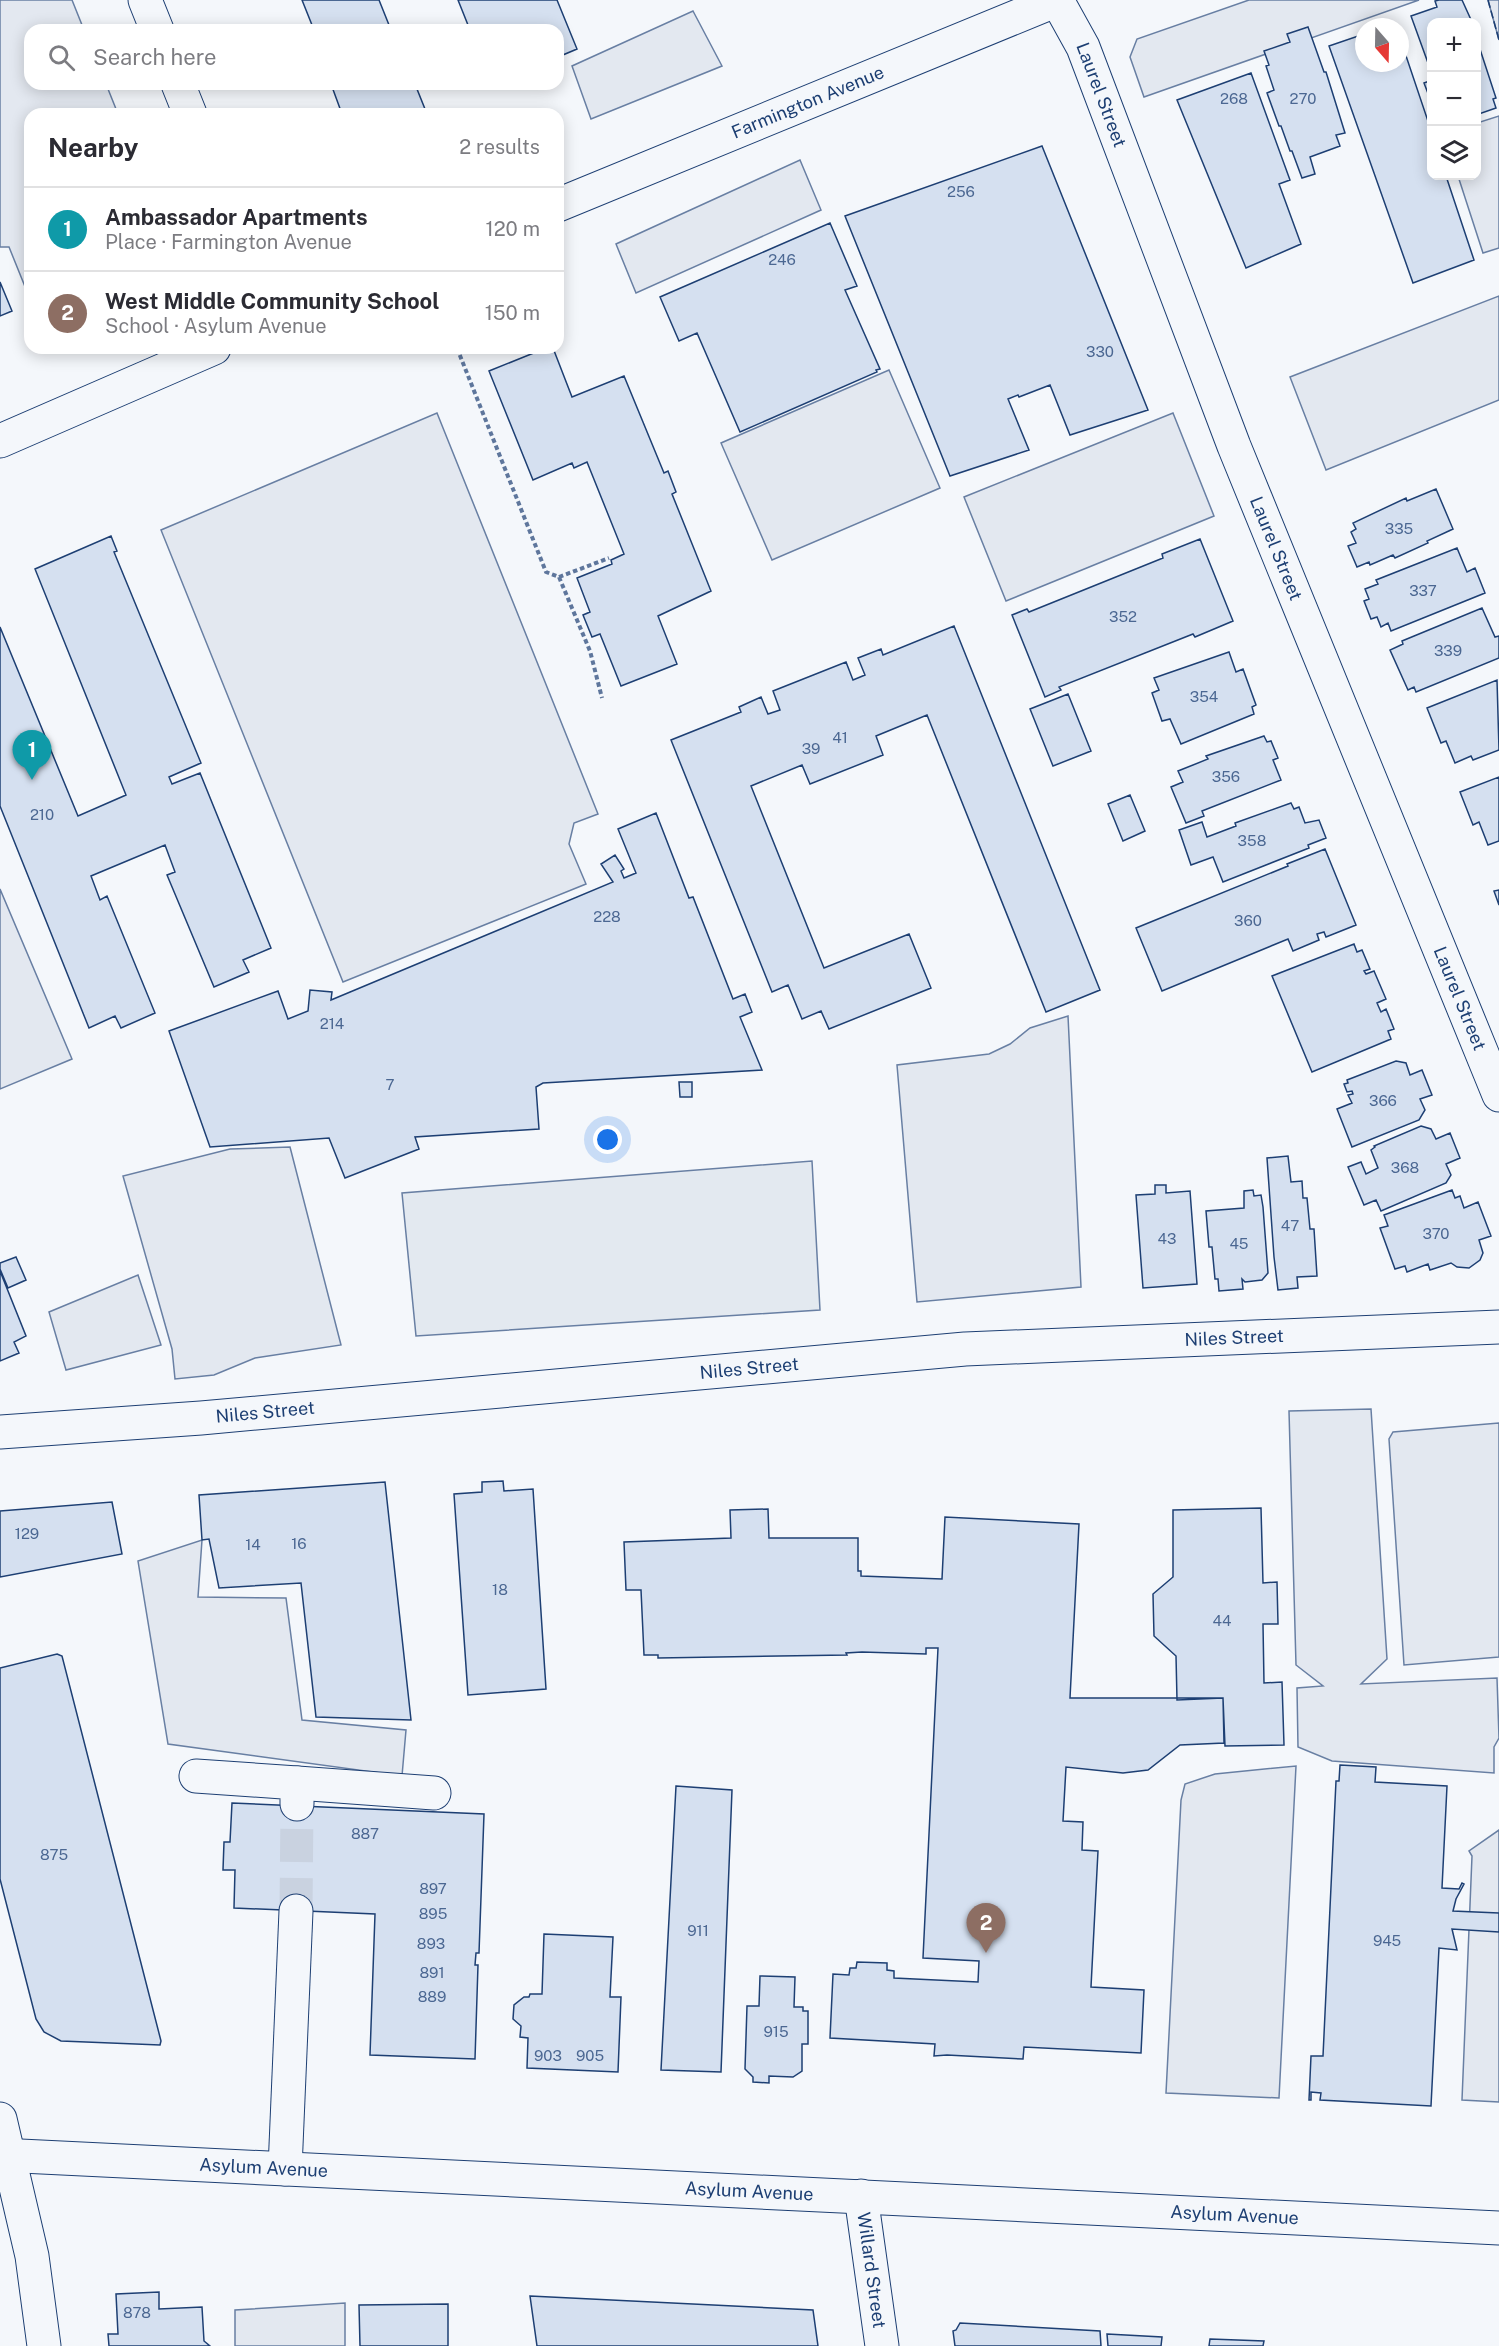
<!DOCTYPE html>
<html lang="en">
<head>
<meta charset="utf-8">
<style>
	body { margin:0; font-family:"Public Sans",sans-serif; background:#f2f2f3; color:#2b2b33 }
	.controls { position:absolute; right:18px; top:18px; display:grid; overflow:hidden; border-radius:12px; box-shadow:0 3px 15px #0003 }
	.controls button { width:54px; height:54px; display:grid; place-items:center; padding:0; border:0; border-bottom:2px solid #e1e1e2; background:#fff; color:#2b2b33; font:30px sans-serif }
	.compass { position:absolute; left:1355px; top:18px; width:54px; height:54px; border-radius:50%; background:#fff; box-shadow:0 3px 15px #0003; rotate:160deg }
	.you { position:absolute; left:608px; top:1140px; width:21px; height:21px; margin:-15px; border:4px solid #fff; border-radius:50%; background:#1a73e8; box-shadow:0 0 0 9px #1a73e833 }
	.badge { display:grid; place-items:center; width:39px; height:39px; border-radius:50%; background:#c62828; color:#fff; font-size:20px; font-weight:700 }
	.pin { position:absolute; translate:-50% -50px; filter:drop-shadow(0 2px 3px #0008) }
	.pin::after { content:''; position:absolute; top:32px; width:21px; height:18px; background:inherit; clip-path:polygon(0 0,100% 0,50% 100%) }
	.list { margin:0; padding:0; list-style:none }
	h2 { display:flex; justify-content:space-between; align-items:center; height:78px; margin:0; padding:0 24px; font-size:26px }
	h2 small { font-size:20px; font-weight:400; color:#7c7c81 }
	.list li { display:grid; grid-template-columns:39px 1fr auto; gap:18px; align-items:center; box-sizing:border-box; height:84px; padding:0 24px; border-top:2px solid #e1e1e2 }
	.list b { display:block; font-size:22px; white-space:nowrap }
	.list p { margin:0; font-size:20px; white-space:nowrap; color:#7c7c81 }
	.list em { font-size:20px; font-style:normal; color:#7c7c81 }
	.icon { flex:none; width:33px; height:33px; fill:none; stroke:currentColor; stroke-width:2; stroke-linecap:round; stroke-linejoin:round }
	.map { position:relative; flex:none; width:1499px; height:2346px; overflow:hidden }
	.search { position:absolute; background:#fff; box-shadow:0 3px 15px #0003; left:24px; top:24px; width:540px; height:66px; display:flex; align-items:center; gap:15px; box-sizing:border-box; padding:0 21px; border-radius:18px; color:#7c7c81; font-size:22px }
	.panel { position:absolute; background:#fff; box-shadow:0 3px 15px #0003; left:24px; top:108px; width:540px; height:246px; border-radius:18px }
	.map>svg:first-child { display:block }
</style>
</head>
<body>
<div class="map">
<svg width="1499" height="2346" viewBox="0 0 1499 2346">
	<rect width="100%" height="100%" fill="#f4f7fb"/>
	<path fill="#e3e9f0" stroke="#687fa3" stroke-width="1.5" d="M812,1161L820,1310L416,1336L402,1193Z"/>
	<path fill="#e3e8f0" stroke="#687fa3" stroke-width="1.5" d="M0,0H72L84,30H30V84H106L118,114H30V299L9,247H0Z
		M1249,0H1419L1144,97L1130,57L1137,39Z
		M1488,0H1499V40Z
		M693,11L722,66L591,119L572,66Z
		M1499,116V248L1483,253L1458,176H1476L1477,123Z
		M800,160L821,210L636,293L616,244Z
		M1499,296V400L1326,470L1290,377Z
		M889,370L940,488L772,560L721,443Z
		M437,413L598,814L574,823L569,844L586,884L343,982L161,530Z
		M1173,413L1214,516L1006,601L964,497Z
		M0,889L72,1059L0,1089Z
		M1068,1016L1081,1287L917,1302L897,1065L989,1054L1010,1044L1030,1028Z
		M290,1147L341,1345L255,1358L214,1375L175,1379L172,1349L123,1176L230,1149Z
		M138,1275L161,1345L66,1370L49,1312Z
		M1371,1409L1387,1659L1361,1684L1497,1678L1499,1738L1494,1747V1773L1332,1761L1298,1747L1297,1688L1323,1686L1296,1665L1289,1411Z
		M1499,1423V1657L1404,1665L1389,1439L1393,1432Z
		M202,1540L198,1597L286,1598L302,1720L406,1730L402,1776L168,1744L138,1561Z
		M1296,1766L1279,2098L1166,2093L1181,1800L1185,1784L1215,1774Z
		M1499,1830V2102L1462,2100L1472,1856L1469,1851Z
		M345,2303V2346H235V2310Z"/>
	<path fill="#d5e0f0" stroke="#1d3f73" stroke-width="1.5" d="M302,0H379L391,30H314Z
		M458,0H557L577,49L558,57V30H470Z
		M1439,0H1462L1472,22H1432V74L1411,16L1437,7L1435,1Z
		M1308,27L1324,72H1326L1345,133L1336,135L1340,146L1310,157L1315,174L1302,178L1292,151H1290L1281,126H1279L1267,93L1274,90L1266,66L1269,65L1264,51L1290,42L1287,34Z
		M1364,34V63H1400V38L1432,133V176H1446L1474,260L1413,283L1329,46Z
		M1476,37L1496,98L1493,99L1496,108L1476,115Z
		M1251,73L1290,180L1279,184L1301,244L1246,268L1177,100Z
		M1432,80V104L1424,83Z
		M331,84H427L417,89L427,114H342Z
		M1042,146L1148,410L1070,435L1050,385L1019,397L1018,395L1008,399L1029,450L950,476L845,216Z
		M830,223L857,286L845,290L880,369L876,370L877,372L740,432L697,333L679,341L660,297Z
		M0,282L12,311L0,316Z
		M546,348H553L572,397L624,376L664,473L668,471L676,492L672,494L711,591L658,616L677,664L621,686L600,634L592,637L583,615L590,612L577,578L612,564L611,560L624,554L587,462L574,468L572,463L533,480L489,371Z
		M1436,489L1453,529L1427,541L1428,543L1395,558L1393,555L1370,565L1369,562L1357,567L1348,546L1356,543L1351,532L1356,529L1353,523L1406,498L1407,501Z
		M111,536L117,551L114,552L201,763L169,777L172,784L200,773L271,948L243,960L249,972L214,987L167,875L175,872L165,845L91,876L100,900L107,896L155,1013L121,1028L115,1016L89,1028L0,806V627L78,816L126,795L35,569Z
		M1200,539L1233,621L1195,637L1193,634L1059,687L1061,690L1045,697L1012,615L1027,609L1029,612L1163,558L1162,554Z
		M1457,548L1467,572L1475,568L1485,593L1391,631L1388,623L1381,627L1377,617L1371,619L1364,601L1369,599L1365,589L1378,584L1376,580Z
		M1482,608L1495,637L1499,636V658L1416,692L1414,687L1408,690L1390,650L1403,644L1402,641Z
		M954,626L1100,990L1046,1012L927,715L876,736L883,755L810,784L802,765L751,786L824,968L909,934L931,988L829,1029L821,1011L802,1019L788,985L772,992L671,740L741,712L739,707L761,697L768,714L780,710L773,691L846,662L853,680L865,675L858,658L881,649L883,655Z
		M1229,652L1236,672L1243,669L1256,705L1252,707L1254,714L1181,744L1170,719L1162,721L1152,693L1159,690L1154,678Z
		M1497,680L1499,750L1473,760L1471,756L1455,763L1446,741L1441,743L1427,708Z
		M1068,694L1091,751L1053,766L1030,709Z
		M1264,736L1267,742L1271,741L1278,758L1273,760L1281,780L1202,811L1204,816L1186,823L1171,787L1183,782L1178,771L1208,759L1206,756Z
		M1499,777V841L1488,845L1479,822L1473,825L1460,792Z
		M1130,795L1145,831L1123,841L1108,804Z
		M1291,803L1294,809L1299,807L1305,823L1319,820L1326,838L1308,845L1309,848L1223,882L1213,857L1191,865L1179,830L1202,822L1207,837L1236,826L1235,823Z
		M656,813L689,898L693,897L733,999L745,994L752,1012L740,1017L762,1070L543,1083L536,1087L539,1129L415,1137L419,1149L345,1178L329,1138L210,1147L169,1031L278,991L288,1019L308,1011L310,990L332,992L331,1000L613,882L601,864L615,855L624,869L621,871L624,878L636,873L618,829Z
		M1325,849L1356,925L1326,937L1324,932L1317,934L1319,940L1293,951L1288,939L1162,991L1136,928L1288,866L1287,864Z
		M1499,890V905L1494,891Z
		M1354,944L1357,952L1362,950L1370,969L1364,971L1366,974L1374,971L1386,999L1377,1003L1381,1012L1386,1009L1394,1029L1388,1031L1391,1039L1312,1072L1272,976Z
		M1396,1061L1406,1063L1410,1075L1422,1070L1432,1095L1420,1099L1425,1110L1419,1120L1352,1147L1337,1109L1352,1103L1348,1095L1353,1094L1352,1091L1347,1092L1344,1084L1348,1083L1347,1080Z
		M679,1082H692V1097H680Z
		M1421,1126L1431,1129L1436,1139L1450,1133L1460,1158L1446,1164L1451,1175L1446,1183L1381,1211L1376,1200L1364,1205L1348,1167L1361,1162L1366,1174L1378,1168L1371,1150L1375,1147L1374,1146Z
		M1288,1156L1291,1182L1302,1181L1303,1198H1307L1310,1229H1314L1317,1276L1297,1277L1298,1288L1278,1290L1274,1257L1267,1158Z
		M1155,1185H1166V1193L1190,1191L1197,1284L1143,1288L1136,1195L1155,1194Z
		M1253,1190L1254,1196L1261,1195L1263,1207L1268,1273L1262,1280L1245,1282L1242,1279L1243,1289L1219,1291L1218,1279H1215L1212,1247H1209L1206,1211L1244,1208V1191Z
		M1452,1190L1455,1198L1460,1196L1464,1208L1478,1202L1491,1236L1479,1240L1483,1253L1480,1260L1469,1268L1457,1267L1451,1263L1430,1270L1428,1264L1407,1272L1405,1266L1395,1269L1380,1228L1388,1226L1384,1215Z
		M16,1257L26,1280L8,1288L0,1269V1263Z
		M0,1271L26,1336L14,1342L19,1353L0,1361Z
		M503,1481L504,1491L533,1489L546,1689L468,1695L454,1494L482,1492V1482Z
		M385,1482L411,1720L316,1717L301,1583L219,1588L209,1539L202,1540L199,1495Z
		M112,1502L122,1554L0,1577V1511Z
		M1261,1508L1263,1583L1277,1582L1278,1624H1263L1264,1683L1282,1682L1284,1745L1225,1746L1223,1698L1177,1700L1176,1656L1154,1636L1153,1594L1173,1577V1510Z
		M768,1509L769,1538H858V1571H861V1576L942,1579L945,1517L1079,1524L1070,1698H1223L1224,1743L1180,1745L1148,1770L1123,1773L1066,1767L1063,1821L1083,1822L1082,1850L1098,1851L1091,1987L1144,1990L1141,2053L1024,2047L1023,2059L947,2055L934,2056L935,2044L830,2038L833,1974L849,1975L850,1968H856L857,1962L887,1963V1970L894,1971V1978L978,1982L979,1961L923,1958L938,1648H926V1654L862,1652L846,1653L847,1655L658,1658V1655H644L641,1590H626L624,1542L731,1538L730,1510Z
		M57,1654L62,1656L161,2041L160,2045L61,2041L44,2032L36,2019L0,1879V1668Z
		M1340,1765L1376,1767L1375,1782L1447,1786L1442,1888L1459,1889L1462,1883L1464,1884L1456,1899L1453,1911L1499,1913V1932L1452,1929L1457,1950L1439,1948L1431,2106L1320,2100L1321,2093L1311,2092V2100H1309L1311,2056H1323L1336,1781H1339Z
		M676,1786L732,1790L721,2072L661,2070Z
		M232,1803L484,1814L479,1953H476L475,1965H478L475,2059L370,2055L375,1914L234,1908L235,1870H223L224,1842H230Z
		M544,1934L613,1937L610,1997H621L618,2072L527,2068L528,2038L520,2037L521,2026L513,2019L514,2005L524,1997H529L530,1994H542Z
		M760,1976L795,1977L794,2007H803V2011H808V2044H802V2071L793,2077L769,2076V2083L753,2082V2077L745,2069L747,2006H759Z
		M159,2292V2309L202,2307L204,2341L210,2346H109L108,2334H118L116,2294Z
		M530,2296L813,2310L818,2346H537Z
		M448,2304V2346H360L359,2305Z
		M960,2323L1100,2331L1101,2346H955L953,2331L956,2330Z
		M1107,2334L1162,2337L1161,2346H1108Z
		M1210,2339L1264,2341L1263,2346H1209Z"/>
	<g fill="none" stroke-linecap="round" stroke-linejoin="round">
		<path stroke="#c9d2e0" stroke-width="33" stroke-dasharray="33 16" stroke-linecap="butt" d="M296,1911L297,1806"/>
		<g stroke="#1d3f73" stroke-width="35">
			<g id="minor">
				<path d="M145,0L157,30"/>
				<path id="s1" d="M1057,0L1083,47L1234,446L1499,1095"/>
				<path d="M178,84L190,114"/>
				<path id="s2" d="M0,1432L201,1418L965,1349L1499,1327"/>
				<path d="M196,1776L297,1783V1804"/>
				<path d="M297,1783L434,1793"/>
				<path d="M285,2169L296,1911"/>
				<path id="s3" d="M861,2196L882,2346"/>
			</g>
		</g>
		<g stroke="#1d3f73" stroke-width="35">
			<g id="major">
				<path id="s4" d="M558,205L1057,0"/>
				<path d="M0,441L214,348"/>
				<path d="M0,2119L32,2256L44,2346"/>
				<path id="s5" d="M0,2155L1499,2228"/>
			</g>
		</g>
		<path stroke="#5e769c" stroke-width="4" stroke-dasharray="4.5 3" stroke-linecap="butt" d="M457,348L546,572L559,577L590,651L602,698
			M559,577L609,558"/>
		<use href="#minor" stroke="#f4f7fb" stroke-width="33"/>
		<use href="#major" stroke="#f4f7fb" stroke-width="33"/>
		<path stroke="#1d3f73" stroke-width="1.5" stroke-dasharray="8 3" stroke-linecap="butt" d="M1488,0L1499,40"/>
	</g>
	<g text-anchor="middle" stroke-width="4.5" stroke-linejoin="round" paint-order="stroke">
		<g font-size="15" fill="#4b6792">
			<text x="1234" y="104">268</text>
			<text x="1303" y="104">270</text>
			<text x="961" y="197">256</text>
			<text x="782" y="265">246</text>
			<text x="1100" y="357">330</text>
			<text x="1399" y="534">335</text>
			<text x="1423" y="596">337</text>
			<text x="1123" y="622">352</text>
			<text x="1448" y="656">339</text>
			<text x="1204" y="702">354</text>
			<text x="840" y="743">41</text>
			<text x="811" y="754">39</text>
			<text x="1226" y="782">356</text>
			<text x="42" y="820">210</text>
			<text x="1252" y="846">358</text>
			<text x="607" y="922">228</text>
			<text x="1248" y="926">360</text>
			<text x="332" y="1029">214</text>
			<text x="390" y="1090">7</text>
			<text x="1383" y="1106">366</text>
			<text x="1405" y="1173">368</text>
			<text x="1290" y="1231">47</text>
			<text x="1436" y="1239">370</text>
			<text x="1167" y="1244">43</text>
			<text x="1239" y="1249">45</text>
			<text x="27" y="1539">129</text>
			<text x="299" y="1549">16</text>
			<text x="253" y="1550">14</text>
			<text x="500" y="1595">18</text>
			<text x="1222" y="1626">44</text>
			<text x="365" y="1839">887</text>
			<text x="54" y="1860">875</text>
			<text x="433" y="1894">897</text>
			<text x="433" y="1919">895</text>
			<text x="698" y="1936">911</text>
			<text x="1387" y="1946">945</text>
			<text x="431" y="1949">893</text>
			<text x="432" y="1978">891</text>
			<text x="432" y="2002">889</text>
			<text x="776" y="2037">915</text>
			<text x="548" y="2061">903</text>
			<text x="590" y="2061">905</text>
			<text x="137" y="2318">878</text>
		</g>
		<g font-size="18" fill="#1d3f73" stroke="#f4f7fb">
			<text dy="6" stroke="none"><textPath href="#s1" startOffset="105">Laurel Street</textPath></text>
			<text dy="6" stroke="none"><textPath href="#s4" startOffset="270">Farmington Avenue</textPath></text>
			<text dy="6" stroke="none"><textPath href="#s1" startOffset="591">Laurel Street</textPath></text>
			<text dy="6" stroke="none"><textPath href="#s1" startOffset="1077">Laurel Street</textPath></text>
			<text dy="6" stroke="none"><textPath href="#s2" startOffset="1238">Niles Street</textPath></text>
			<text dy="6" stroke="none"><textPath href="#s2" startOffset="752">Niles Street</textPath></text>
			<text dy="6" stroke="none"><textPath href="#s2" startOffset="266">Niles Street</textPath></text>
			<text dy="6" stroke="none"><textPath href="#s5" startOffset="264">Asylum Avenue</textPath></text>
			<text dy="6" stroke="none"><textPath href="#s5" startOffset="750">Asylum Avenue</textPath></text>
			<text dy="6" stroke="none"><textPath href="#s5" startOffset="1236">Asylum Avenue</textPath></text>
			<text dy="6" stroke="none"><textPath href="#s3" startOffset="75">Willard Street</textPath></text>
		</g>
	</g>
</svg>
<div class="controls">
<button>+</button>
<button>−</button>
<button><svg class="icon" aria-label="layers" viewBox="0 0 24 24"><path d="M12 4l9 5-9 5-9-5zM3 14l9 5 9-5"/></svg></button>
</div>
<svg class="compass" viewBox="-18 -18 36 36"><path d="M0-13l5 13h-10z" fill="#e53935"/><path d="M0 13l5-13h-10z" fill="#7c7c81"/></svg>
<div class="you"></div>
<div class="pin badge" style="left:32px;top:780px;background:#0f9aa8">1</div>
<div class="pin badge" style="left:986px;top:1953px;background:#8d6e63">2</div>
<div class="search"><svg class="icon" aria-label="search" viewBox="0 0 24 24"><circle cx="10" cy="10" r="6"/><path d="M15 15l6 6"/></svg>Search here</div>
<section class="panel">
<h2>Nearby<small>2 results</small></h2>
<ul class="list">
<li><span class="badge" style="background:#0f9aa8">1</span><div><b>Ambassador Apartments</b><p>Place · Farmington Avenue</p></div><em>120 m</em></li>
<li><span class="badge" style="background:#8d6e63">2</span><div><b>West Middle Community School</b><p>School · Asylum Avenue</p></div><em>150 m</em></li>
</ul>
</section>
</div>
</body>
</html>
